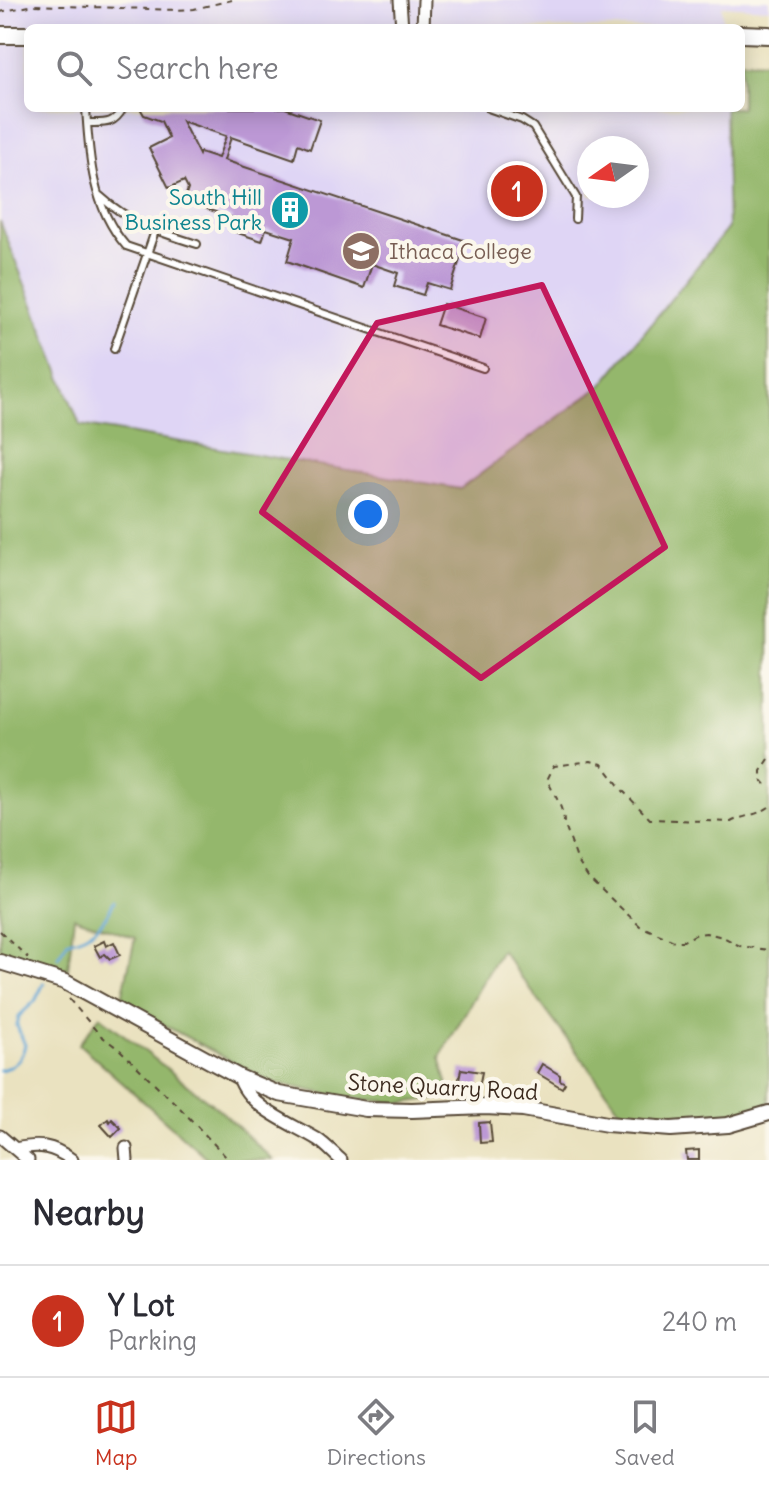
<!DOCTYPE html>
<html lang="en">
<head>
<meta charset="utf-8">
<style>
	body { margin:0; font-family:Delius,sans-serif; background:#f2f2f3; color:#2b2b33 }
	.compass { position:absolute; left:577px; top:136px; width:72px; height:72px; border-radius:50%; background:#fff; box-shadow:0 4px 20px #0003; rotate:256deg }
	.you { position:absolute; left:368px; top:514px; width:28px; height:28px; margin:-20px; border:6px solid #fff; border-radius:50%; background:#1a73e8; box-shadow:0 0 0 12px #1a73e833 }
	.badge { display:grid; place-items:center; width:52px; height:52px; border-radius:50%; background:#c8321e; color:#fff; font-size:26px; font-weight:700 }
	.pin { position:absolute; translate:-50% -50%; border:4px solid #fff; box-shadow:0 2px 8px #0006 }
	.list { margin:0; padding:0; list-style:none }
	h2 { display:flex; justify-content:space-between; align-items:center; height:104px; margin:0; padding:0 32px; font-size:34px }
	h2 small { font-size:26px; font-weight:400; color:#7c7c81 }
	.list li { display:grid; grid-template-columns:52px 1fr auto; gap:24px; align-items:center; box-sizing:border-box; height:112px; padding:0 32px; border-top:2px solid #e1e1e2 }
	.list b { display:block; font-size:30px; white-space:nowrap }
	.list p { margin:0; font-size:26px; white-space:nowrap; color:#7c7c81 }
	.list em { font-size:26px; font-style:normal; color:#7c7c81 }
	.icon { flex:none; width:44px; height:44px; fill:none; stroke:currentColor; stroke-width:2; stroke-linecap:round; stroke-linejoin:round }
	.map { position:relative; flex:none; width:769px; height:1160px; overflow:hidden }
	.search { position:absolute; background:#fff; box-shadow:0 4px 20px #0003; left:24px; right:24px; top:24px; height:88px; display:flex; align-items:center; gap:20px; box-sizing:border-box; padding:0 28px; border-radius:12px; color:#7c7c81; font-size:30px }
	.sheet { height:216px; background:#fff }
	nav { display:flex; justify-content:space-around; align-items:center; box-sizing:border-box; height:112px; border-top:2px solid #e1e1e2; background:#fff; font-size:22px; color:#7c7c81 }
	nav a { display:grid; justify-items:center; gap:4px }
	nav .on { color:#c8321e }
	.map>svg:first-child { display:block }
</style>
</head>
<body>
<div class="map">
<svg width="769" height="1160" viewBox="0 0 769 1160">
	<rect width="100%" height="100%" fill="#fbf7ec"/>
	<filter id="ink" filterUnits="userSpaceOnUse"><feTurbulence type="fractalNoise" baseFrequency=".0125" numOctaves="2"/><feDisplacementMap in="SourceGraphic" scale="16" xChannelSelector="R" yChannelSelector="G"/><feConvolveMatrix kernelMatrix="1 2 1 2 8 2 1 2 1" color-interpolation-filters="sRGB"/></filter>
	<filter id="wash" filterUnits="userSpaceOnUse"><feTurbulence type="fractalNoise" baseFrequency=".006" numOctaves="4" result="noise"/><feDisplacementMap in="SourceGraphic" scale="32" xChannelSelector="R" yChannelSelector="G"/><feGaussianBlur stdDeviation="1.8" result="paint"/><feColorMatrix in="noise" values="0 0 0 0 0 0 0 0 0 0 0 0 0 0 0 0 0 1.4 0 .05"/><feComposite in="paint" operator="in"/></filter>
	<g filter="url(#wash)">
		<rect width="100%" height="100%" fill="#eae2c0"/>
		<path fill="#dfd5f5" fill-rule="evenodd" d="M0,0H769V9L722,6L723,28H28V108H725L729,228L602,385L460,489L80,425L0,221ZM589,148H637V196H589Z"/>
		<path fill="#94b76c" stroke="#687045" stroke-width="2" d="M741,61L769,62V1108L735,1120L689,1122L662,1121L620,1110L501,950L440,1057L451,1097L401,1103L341,1097L270,1082L121,1002L135,938L74,917L68,969L8,958L0,954V221L80,425L460,489L602,385L728,228L725,108H741Z
			M100,1016L222,1112L273,1160H209L79,1044Z"/>
		<g fill="none" stroke-linecap="round" stroke-linejoin="round">
			<path stroke="#61a6d6" stroke-width="3" d="M58,957L68,941C93,936 104,923 114,902
				M0,1070C16,1066 21,1060 25,1045L17,1026L19,1016L35,1001L44,983"/>
		</g>
		<g id="blocks">
			<path fill="#bc98d5" fill-rule="evenodd" d="M140,108H285L320,120L310,149L298,144L294,159L231,137L224,160L466,241L450,290L427,283L423,295L394,286L398,273L372,264L364,288L287,261L294,238L266,229L262,241L229,230L233,218L184,201L188,189L184,181L169,188L149,148L169,138L161,121L144,115ZM182,121L226,136L218,158L200,152L199,155Z
				M443,304L486,318L480,339L436,325Z
				M104,941L106,946L114,942L120,955L110,959L105,954L100,957L94,946Z
				M542,1064L560,1075V1080L565,1083L562,1088L537,1073Z
				M461,1069L482,1072L479,1087L466,1085L459,1079Z
				M108,1119L110,1122L112,1119L121,1128L112,1137L101,1125Z
				M490,1122L492,1142L480,1143L479,1123Z
				M699,1150V1160H687L686,1151Z"/>
		</g>
	</g>
	<g filter="url(#ink)">
		<use href="#blocks" fill-opacity="0" stroke="#554636" stroke-width="2"/>
		<g fill="none" stroke-linecap="round" stroke-linejoin="round">
			<g stroke="#554636" stroke-width="10">
				<path id="service" d="M86,108C89,157 92,207 126,246L483,368
					M488,108L522,120L533,127L576,197L575,219
					M87,123C105,123 114,125 123,108
					M100,196C128,222 161,233 197,244
					M114,349L155,231"/>
			</g>
			<g stroke="#554636" stroke-width="15">
				<path id="minor" d="M400,0L402,28
					M423,28L424,0
					M239,1077C248,1108 291,1123 317,1139C326,1145 333,1153 341,1160
					M0,1136L28,1160
					M126,1148L127,1160
					M15,1149C39,1144 52,1145 72,1160"/>
			</g>
			<g stroke="#554636" stroke-width="18">
				<path id="tertiary" d="M0,962L65,982L239,1077L279,1094L366,1109L412,1110L485,1107L523,1109L607,1124L671,1129L728,1125L769,1113"/>
			</g>
			<g stroke="#554636" stroke-width="20">
				<path id="secondary" d="M741,34L769,35
					M0,35H28"/>
			</g>
			<path stroke="#554636" stroke-width="2" stroke-dasharray="6 6" stroke-linecap="butt" d="M0,12L34,5L177,10L194,9L232,0
				M769,759L761,771V779L769,788
				M769,807C756,816 744,815 731,822L650,819L624,792L602,764L591,761L554,766L547,780C553,792 564,808 564,823L578,862L588,877L640,926L674,941H683L697,934L706,933L723,937L740,946L769,950
				M0,931L28,958
				M69,999L100,1035L120,1050L179,1107L229,1160"/>
			<use href="#service" stroke="#fff" stroke-width="6"/>
			<use href="#minor" stroke="#fff" stroke-width="11"/>
			<use href="#tertiary" stroke="#fff" stroke-width="14"/>
			<use href="#secondary" stroke="#fff" stroke-width="16"/>
		</g>
	</g>
	<path fill="#c2185b" fill-opacity="0.2" stroke="#c2185b" stroke-width="6" stroke-linejoin="round" d="M542,285L665,547L481,678L262,512L377,323Z"/>
	<defs>
		<g id="building-disc" transform="scale(2)"><circle r="9.5" fill="#0f9aa8" stroke="#fbf7ec"/><path d="M-4-6H4V6H1V3H-1V6H-4ZM-2.5-4.3h1.7v1.8h-1.7ZM.8-4.3h1.7v1.8H.8ZM-2.5-1h1.7V.8h-1.7ZM.8-1h1.7V.8H.8Z" fill="#fff"/></g>
		<g id="university-disc" transform="scale(2)"><circle r="9.5" fill="#8d6e63" stroke="#fbf7ec"/><path d="M0-5L7-2L0 1L-7-2ZM-4 1L0 2.5L4 1V4Q0 6-4 4Z" fill="#fff"/></g>
	</defs>
	<g fill-rule="evenodd">
		<use href="#building-disc" x="290" y="210"/>
		<use href="#university-disc" x="361" y="251"/>
	</g>
	<g text-anchor="middle" stroke-width="8" stroke-linejoin="round" paint-order="stroke">
		<g font-size="22" fill="#0d838f" stroke="#fbf7ec" text-anchor="end">
			<text x="262" y="205">South Hill<tspan x="262" dy="25">Business Park</tspan></text>
		</g>
		<g font-size="22" fill="#785e54" stroke="#fbf7ec" text-anchor="start">
			<text x="389" y="259">Ithaca College</text>
		</g>
		<g font-size="22" fill="#3b2a1e" stroke="#fbf7ec">
			<text transform="translate(443 1087) rotate(3)" y="8">Stone Quarry Road</text>
		</g>
	</g>
</svg>
<svg class="compass" viewBox="-18 -18 36 36"><path d="M0-13l5 13h-10z" fill="#e53935"/><path d="M0 13l5-13h-10z" fill="#7c7c81"/></svg>
<div class="you"></div>
<div class="pin badge" style="left:517px;top:191px">1</div>
<div class="search"><svg class="icon" aria-label="search" viewBox="0 0 24 24"><circle cx="10" cy="10" r="6"/><path d="M15 15l6 6"/></svg>Search here</div>
</div>
<section class="sheet">
<h2>Nearby<small></small></h2>
<ul class="list">
<li><span class="badge">1</span><div><b>Y Lot</b><p>Parking</p></div><em>240 m</em></li>
</ul>
</section>
<nav>
<a class="on"><svg class="icon" aria-label="map" viewBox="0 0 24 24"><path d="M3 6l6-2 6 2 6-2v14l-6 2-6-2-6 2zM9 4v14M15 6v14"/></svg>Map</a>
<a><svg class="icon" aria-label="directions" viewBox="0 0 24 24"><path d="M12 3l9 9-9 9-9-9zM9 14v-3h6M13 9l2 2-2 2"/></svg>Directions</a>
<a><svg class="icon" aria-label="saved" viewBox="0 0 24 24"><path d="M7 4h10v16l-5-4-5 4z"/></svg>Saved</a>
</nav>
</body>
</html>
